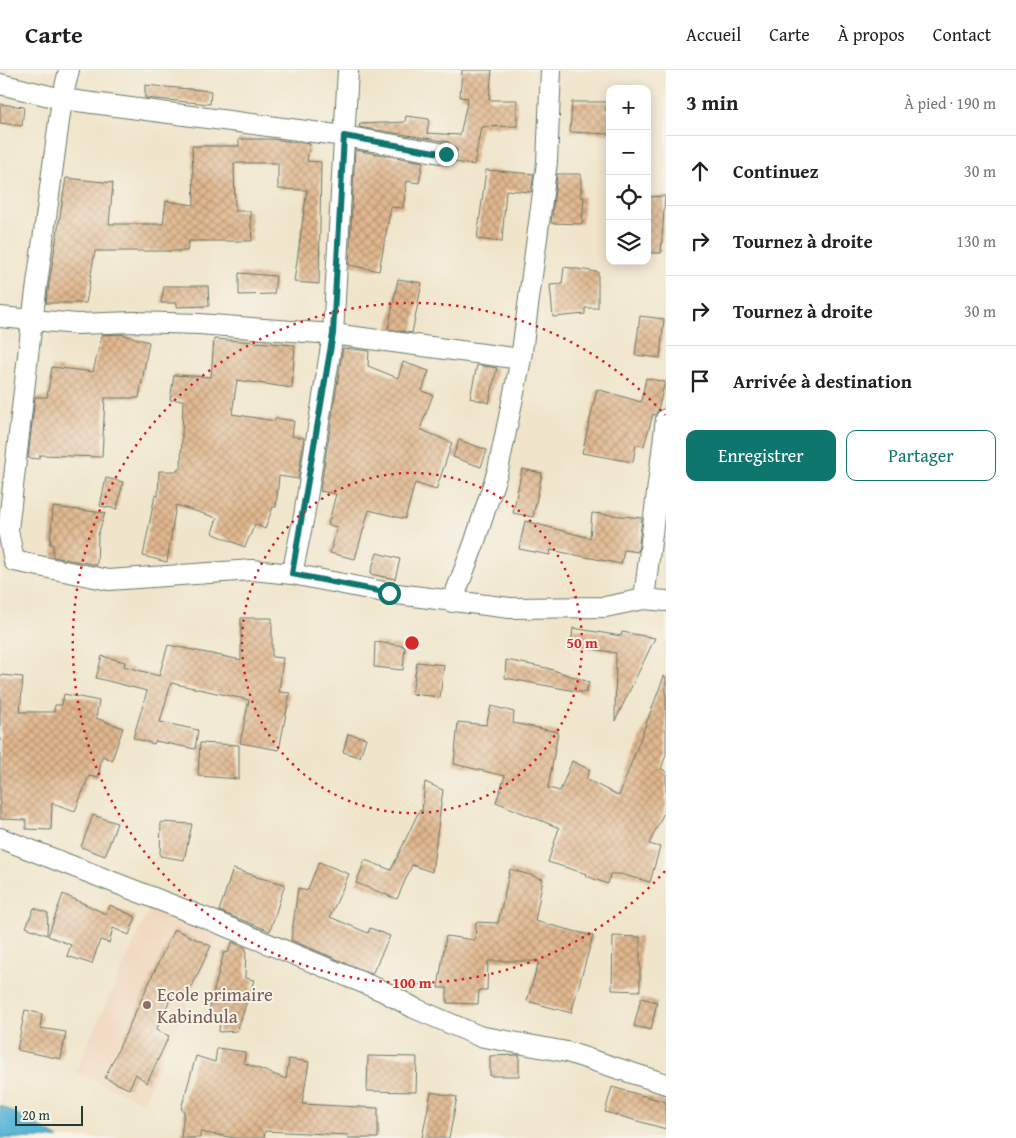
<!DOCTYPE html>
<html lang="fr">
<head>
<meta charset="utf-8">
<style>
	body { margin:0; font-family:"Gentium Book Plus",serif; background:#f2f2f2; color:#202124 }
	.controls { position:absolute; right:15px; top:15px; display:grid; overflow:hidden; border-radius:10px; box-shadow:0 2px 12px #0003 }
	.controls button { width:45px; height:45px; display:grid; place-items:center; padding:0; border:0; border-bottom:1px solid #e0e0e0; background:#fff; color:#202124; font:25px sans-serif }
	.scale { position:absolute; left:15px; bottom:12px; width:68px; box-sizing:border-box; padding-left:5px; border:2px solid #1f3d34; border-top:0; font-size:14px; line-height:18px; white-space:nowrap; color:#1f3d34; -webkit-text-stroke:4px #f7f3e8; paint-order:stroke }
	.stop { position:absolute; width:15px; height:15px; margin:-11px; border:4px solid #0f766e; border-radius:50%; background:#fff }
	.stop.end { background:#0f766e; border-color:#fff; box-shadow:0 1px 5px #0008 }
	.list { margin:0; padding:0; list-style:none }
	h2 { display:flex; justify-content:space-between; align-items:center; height:65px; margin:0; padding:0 20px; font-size:21px }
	h2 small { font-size:16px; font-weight:400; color:#757577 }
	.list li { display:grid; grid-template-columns:32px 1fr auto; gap:15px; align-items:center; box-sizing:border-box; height:70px; padding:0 20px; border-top:1px solid #e0e0e0 }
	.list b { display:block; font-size:19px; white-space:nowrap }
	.list em { font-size:16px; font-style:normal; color:#757577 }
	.actions { display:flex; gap:10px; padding:15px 20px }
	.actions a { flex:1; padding:11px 0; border:1px solid #0f766e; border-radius:10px; text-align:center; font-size:18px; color:#0f766e }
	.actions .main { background:#0f766e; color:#fff }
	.icon { flex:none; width:28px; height:28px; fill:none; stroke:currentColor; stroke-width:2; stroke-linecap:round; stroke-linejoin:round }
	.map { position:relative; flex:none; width:666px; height:1068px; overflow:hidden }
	header { display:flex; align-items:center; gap:30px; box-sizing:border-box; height:70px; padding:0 25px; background:#fff; border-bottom:1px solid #e0e0e0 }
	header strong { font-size:24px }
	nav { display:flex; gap:28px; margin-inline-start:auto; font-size:18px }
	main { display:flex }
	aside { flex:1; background:#fff }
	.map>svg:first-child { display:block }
</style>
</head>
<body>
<header>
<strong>Carte</strong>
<nav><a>Accueil</a><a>Carte</a><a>À propos</a><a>Contact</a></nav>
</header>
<main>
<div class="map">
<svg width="666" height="1068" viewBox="0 0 666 1068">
	<defs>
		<pattern id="building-cross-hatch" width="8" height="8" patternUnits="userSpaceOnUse" patternTransform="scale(1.25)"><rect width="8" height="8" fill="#e1b78e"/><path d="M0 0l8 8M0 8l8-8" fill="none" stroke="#b69675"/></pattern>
	</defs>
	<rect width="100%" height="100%" fill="#f7f3e8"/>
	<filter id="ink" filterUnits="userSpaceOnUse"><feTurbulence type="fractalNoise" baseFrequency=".02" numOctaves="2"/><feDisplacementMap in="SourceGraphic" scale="10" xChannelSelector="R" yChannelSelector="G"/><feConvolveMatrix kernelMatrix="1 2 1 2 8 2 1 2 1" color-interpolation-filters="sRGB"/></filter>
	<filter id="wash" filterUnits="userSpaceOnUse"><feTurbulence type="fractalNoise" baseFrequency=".0096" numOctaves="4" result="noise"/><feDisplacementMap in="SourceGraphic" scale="20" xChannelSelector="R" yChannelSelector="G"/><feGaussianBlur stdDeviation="1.12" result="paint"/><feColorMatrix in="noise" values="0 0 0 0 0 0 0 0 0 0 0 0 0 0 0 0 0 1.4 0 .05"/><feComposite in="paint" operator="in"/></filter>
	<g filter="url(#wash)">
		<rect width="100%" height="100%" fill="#f0e5cb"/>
		<path fill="#f0d6bc" d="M150,838L218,868L143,1032L75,1002Z"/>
		<path fill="#59b6d7" stroke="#3c7a86" d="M0,1035L59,1068H0Z"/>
		<g id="blocks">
			<path fill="url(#building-cross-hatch)" d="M462,0H492L489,30H517V56L481,57L474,95L455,92L457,80L449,72L359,57L360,54L405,52L406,46L429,49L427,63L460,65L468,28L460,27Z
				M145,15L211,21L210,34L145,28Z
				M572,32H607L605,41L610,40V64L570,62Z
				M0,34L24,37L22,56L0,53Z
				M239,69H272L310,74L307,91L321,92L319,214L294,212L307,120L278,119V93H234L235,141H250L252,171H189L187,181H95L86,233H46L66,108L113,113L109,154H163L166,131L194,135L192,76H239Z
				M355,80L423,92L419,113L407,111L403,138L391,137L379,201L349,195Z
				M486,100L534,104L531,122L506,120L502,172L477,169Z
				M557,104H581V127H584L582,154L551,153Z
				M665,126L661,183H647V127Z
				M564,197L598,202V238H585V244L553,247L550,215L562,214Z
				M239,203L276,206L274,224L239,225Z
				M398,209L422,213L412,263L388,259Z
				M164,216H208L209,236L177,237V233H161Z
				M640,246L664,249L660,288L635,285Z
				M120,264L149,272L139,328H105L102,387L40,385L39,389L28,388L35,327H47L52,297L93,302L102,265Z
				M214,269L295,275L292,318L237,310L232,344L275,351V348L294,351L292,366L304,368L298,409L279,406L276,437H273L265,459L255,454L245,477L212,463L217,448L176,435L167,492L143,486L155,425L158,426L159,401H178V398H181L183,330H170L174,305L211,307Z
				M343,278L369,281L368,296L398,308L403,292L429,301L422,321L433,325L420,359L452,373L436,420L415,413L405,449L369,440L355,489L330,483L337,457L328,455L336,424L320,421Z
				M477,295L497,298L489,333L470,328Z
				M646,308L665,312L658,340L655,345L653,344L644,376L636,374L633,392L582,383L597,319L641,332Z
				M459,370L487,380L481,397L453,387Z
				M522,399L542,403L533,447L513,443Z
				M106,408L123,412L117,439L100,436Z
				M53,437L105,443L98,465L97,495L53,487V474H50Z
				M592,443L642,448L638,482L624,480L621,494L551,480L550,485L519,479L525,451L590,468Z
				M377,483L400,489L395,509L370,504Z
				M241,548H272V587L283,588L279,622L290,623L279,680L240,673L249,630L171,613L160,652L198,660L195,679L155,671L154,674L133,668L147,621L96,608L102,586L125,592L124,596L159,606L168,575L241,590Z
				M573,558L621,566L622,562L655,568L615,651L616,583L571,575Z
				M375,572L405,576L403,600L374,597Z
				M506,590L547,598L589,612L586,623L505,608Z
				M417,592L444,595L440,627L412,624Z
				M0,605L23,607L20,642H54L55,635H62L64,624L99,631L96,648L123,658L112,690L102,686L98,708L89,706L75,741L52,733L51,760L26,759V750L0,749Z
				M664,606L666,607V685L661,699L666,701V738L649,774L660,777L650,812L620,804H610L608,814L586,806L587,804L548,792L559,758L496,732L505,706L454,694L458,652L486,655L491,636L514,642L513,653L558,662L548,718L560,721L572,691L590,700L586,709L619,726Z
				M348,664L366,668L360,687L343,682Z
				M200,673L239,675V709L198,706Z
				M425,712L443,720L432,802L412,795L397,829L356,813L365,790L391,800L419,741H422Z
				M93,745L117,753L105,786L81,777Z
				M161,752L192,754L184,790L160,786Z
				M319,792L349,804L330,847L368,863L370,858L390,866L372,904L291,870L298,818L307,821Z
				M233,799L256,806V807L285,814L270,861L219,841Z
				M510,799L543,809L535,851L593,866L571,943L527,931L539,891H488L487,920H479L478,934L447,933V918H438L446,866L475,870L476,852L498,853Z
				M63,824L106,844L110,835L136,847L129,865L113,858L109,873L100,870L92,894L67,886L71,875L48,866Z
				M34,838L48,843L47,865L26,857Z
				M174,859L211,876L187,927L174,921L156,960L169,966L147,1013L136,1004L129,1019L105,1008Z
				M613,866L640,867V921L612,920Z
				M232,872L246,878L245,908L254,910L237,961L219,962L220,948L208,943L224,882L228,883Z
				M641,928L657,932L651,960L634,956Z
				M25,940L42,944L40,958L66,962L61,989L17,980Z
				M217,978L245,982L244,993L286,1009L289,989L309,992L302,1034L378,1038V1068H348V1065L265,1061L264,1068H235L200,1062V1068H181L184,1041L181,1039L196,986L215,992Z
				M519,985V1006H490V986Z
				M368,986L417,987L416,1022L367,1021Z
				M612,1017L666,1032V1059L605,1042Z
				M431,1022L457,1027L449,1068H422Z"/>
		</g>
	</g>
	<g filter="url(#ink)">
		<use href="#blocks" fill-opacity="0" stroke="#687869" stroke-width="1"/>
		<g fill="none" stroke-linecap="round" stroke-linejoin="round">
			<g stroke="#687869" stroke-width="22">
				<path id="street" d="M69,0L62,29L32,251L8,460L14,491L109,510L252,500L292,504L389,523L510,538L605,537L644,529L666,531
					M0,14L62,29L344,66L446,84
					M0,247L77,254L134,252L199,254L333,264L521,289
					M292,504L304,446L333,264L348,0
					M644,529L666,349
					M452,532L474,474L498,400L521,289L547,92L551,0
					M0,768L208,849L383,921L414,938L479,966L567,982L666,1014"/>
			</g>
			<use href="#street" stroke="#fff" stroke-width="20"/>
		</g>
	</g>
	<g fill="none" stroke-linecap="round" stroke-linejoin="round" filter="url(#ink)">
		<path stroke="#0f766e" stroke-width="6" d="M389,523L292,504L333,264L344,66L446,84"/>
	</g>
	<g fill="none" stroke="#d62828" stroke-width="2.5" stroke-dasharray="2.5 5">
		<circle cx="412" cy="573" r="170"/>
		<path d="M665 801A340 340 0 1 1 665 345"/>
	</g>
	<circle fill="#8d6e63" stroke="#f7f3e8" stroke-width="2" cx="147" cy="935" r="5"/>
	<g text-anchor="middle" stroke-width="4" stroke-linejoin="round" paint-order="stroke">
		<g font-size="19" fill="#785e54" stroke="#f7f3e8" text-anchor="start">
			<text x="157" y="931">Ecole primaire<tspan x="157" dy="22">Kabindula</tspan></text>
		</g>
	</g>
	<circle cx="412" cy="573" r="8" fill="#d62828" stroke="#f7f3e8" stroke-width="2.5"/>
	<g font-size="15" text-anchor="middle" font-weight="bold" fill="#d62828" stroke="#f7f3e8" stroke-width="4" stroke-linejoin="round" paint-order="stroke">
		<text x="582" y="578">50 m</text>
		<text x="412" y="918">100 m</text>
	</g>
</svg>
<div class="controls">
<button>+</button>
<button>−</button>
<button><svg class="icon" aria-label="locate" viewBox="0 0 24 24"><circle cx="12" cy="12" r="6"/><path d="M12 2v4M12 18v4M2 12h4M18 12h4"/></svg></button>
<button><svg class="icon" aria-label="layers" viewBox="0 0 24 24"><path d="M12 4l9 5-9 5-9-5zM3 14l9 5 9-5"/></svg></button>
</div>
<div class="scale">20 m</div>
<div class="stop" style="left:389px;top:523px"></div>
<div class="stop end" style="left:446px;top:84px"></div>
</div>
<aside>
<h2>3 min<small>À pied · 190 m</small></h2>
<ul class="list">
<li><svg class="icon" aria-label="ahead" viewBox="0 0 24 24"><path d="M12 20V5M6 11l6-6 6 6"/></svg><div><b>Continuez</b></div><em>30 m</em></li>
<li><svg class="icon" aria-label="right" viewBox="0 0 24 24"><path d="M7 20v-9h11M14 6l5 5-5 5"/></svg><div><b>Tournez à droite</b></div><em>130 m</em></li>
<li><svg class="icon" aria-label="right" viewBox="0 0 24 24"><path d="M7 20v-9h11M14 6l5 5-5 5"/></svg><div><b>Tournez à droite</b></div><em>30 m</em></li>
<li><svg class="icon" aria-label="arrive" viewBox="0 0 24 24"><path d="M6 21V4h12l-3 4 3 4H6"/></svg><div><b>Arrivée à destination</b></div></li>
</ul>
<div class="actions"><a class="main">Enregistrer</a><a>Partager</a></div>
</aside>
</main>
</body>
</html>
